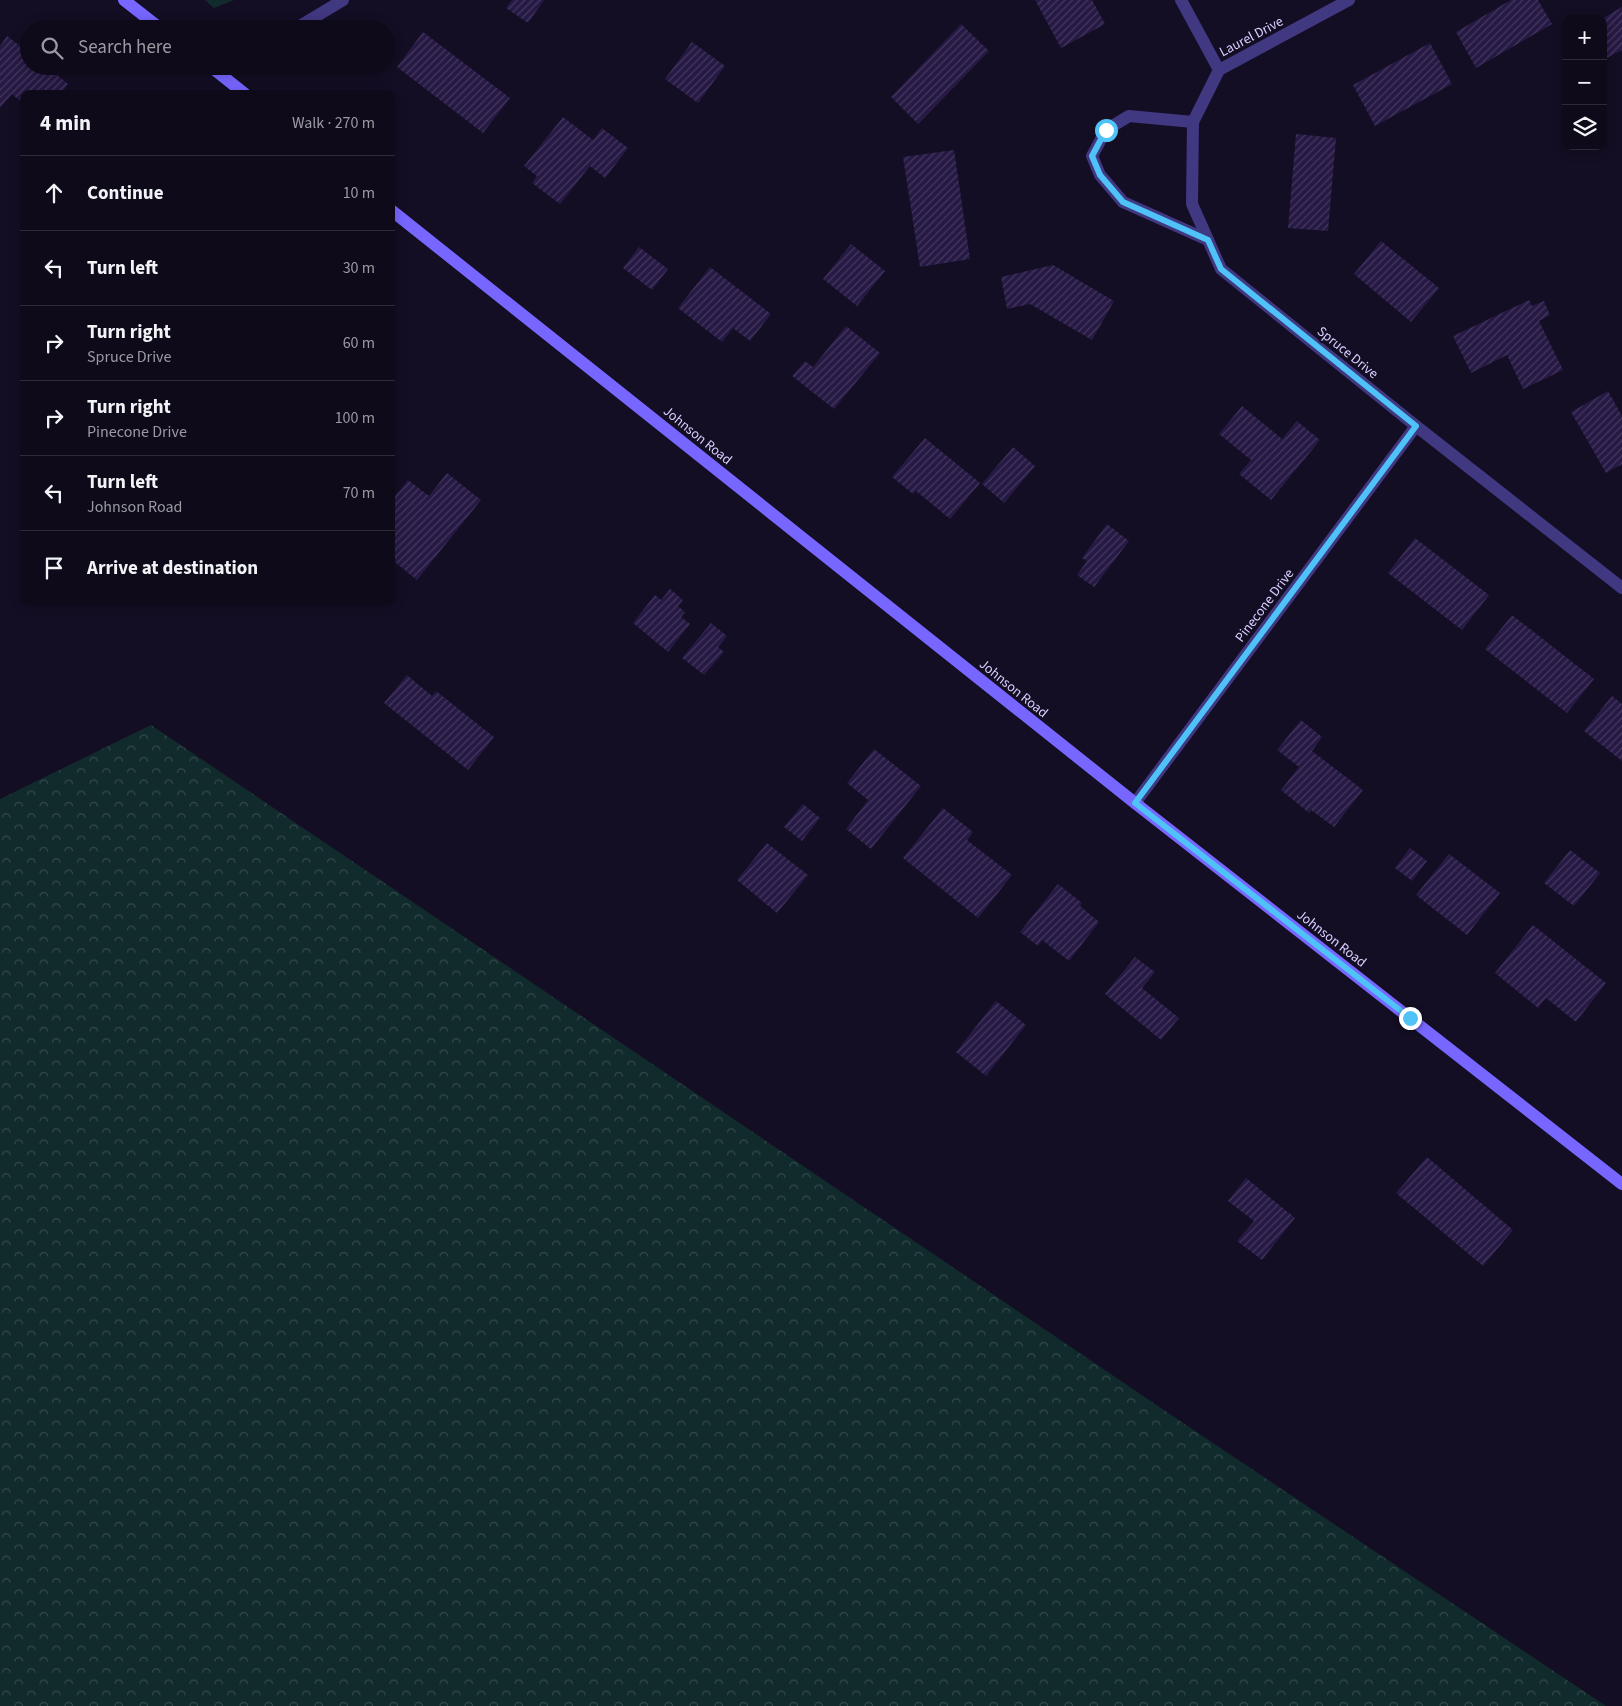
<!DOCTYPE html>
<html lang="en">
<head>
<meta charset="utf-8">
<style>
	body { margin:0; font-family:"Source Sans 3",sans-serif; background:#1c1827; color:#f1f3f6 }
	.controls { position:absolute; right:15px; top:15px; display:grid; overflow:hidden; border-radius:10px; box-shadow:0 2px 12px #0003 }
	.controls button { width:45px; height:45px; display:grid; place-items:center; padding:0; border:0; border-bottom:1px solid #2e2b39; background:#0e0a1a; color:#f1f3f6; font:25px sans-serif }
	.stop { position:absolute; width:15px; height:15px; margin:-11px; border:4px solid #4fc3f7; border-radius:50%; background:#fff }
	.stop.end { background:#4fc3f7; border-color:#fff; box-shadow:0 1px 5px #0008 }
	.list { margin:0; padding:0; list-style:none }
	h2 { display:flex; justify-content:space-between; align-items:center; height:65px; margin:0; padding:0 20px; font-size:21px }
	h2 small { font-size:16px; font-weight:400; color:#9b9aa2 }
	.list li { display:grid; grid-template-columns:32px 1fr auto; gap:15px; align-items:center; box-sizing:border-box; height:75px; padding:0 20px; border-top:1px solid #2e2b39 }
	.list b { display:block; font-size:19px; white-space:nowrap }
	.list p { margin:0; font-size:16px; white-space:nowrap; color:#9b9aa2 }
	.list em { font-size:16px; font-style:normal; color:#9b9aa2 }
	.icon { flex:none; width:28px; height:28px; fill:none; stroke:currentColor; stroke-width:2; stroke-linecap:round; stroke-linejoin:round }
	.map { position:relative; flex:none; width:1622px; height:1706px; overflow:hidden }
	.search { position:absolute; background:#0e0a1a; box-shadow:0 2px 12px #0003; left:20px; top:20px; width:375px; height:55px; display:flex; align-items:center; gap:12px; box-sizing:border-box; padding:0 18px; border-radius:28px; color:#9b9aa2; font-size:19px }
	.panel { position:absolute; background:#0e0a1a; box-shadow:0 2px 12px #0003; left:20px; top:90px; width:375px; height:515px; border-radius:10px }
	.map>svg:first-child { display:block }
</style>
</head>
<body>
<div class="map">
<svg width="1622" height="1706" viewBox="0 0 1622 1706">
	<defs>
		<pattern id="forest-crowns" width="20" height="18" patternUnits="userSpaceOnUse" patternTransform="scale(1.25)"><rect width="20" height="18" fill="#112b2d"/><path d="M2 6a3 3 0 1 1 6 0M12 15a3 3 0 1 1 6 0" fill="none" stroke="#33494c"/></pattern>
		<pattern id="building-hatch" width="6" height="6" patternUnits="userSpaceOnUse" patternTransform="scale(1.25)"><rect width="6" height="6" fill="#261944"/><path d="M-1 1l2-2M0 6l6-6M5 7l2-2" fill="none" stroke="#453960"/></pattern>
	</defs>
	<rect width="100%" height="100%" fill="#130e23"/>
	<path fill="url(#forest-crowns)" d="M205,0H234L214,8Z
		M151,725L1198,1433L1606,1706H0V799Z"/>
	<path fill="url(#building-hatch)" d="M512,0H544L528,23L506,8Z
		M1035,0H1092L1105,24L1061,48Z
		M1511,0H1538L1552,24L1476,68L1456,32Z
		M1622,7V50L1603,60V18Z
		M961,24L989,51L918,124L891,97Z
		M423,32L510,98L483,133L397,67Z
		M7,36L29,53V66H46L68,84L61,94H24V104L12,94L0,108V46Z
		M692,42L725,66L698,103L665,79Z
		M1430,43L1452,84L1375,126L1353,85Z
		M563,117L593,140L602,128L628,148L605,178L590,166L560,204L532,183L537,176L524,166Z
		M1296,134L1336,138L1328,231L1288,228Z
		M954,150L970,259L920,267L903,157Z
		M1381,241L1439,288L1411,322L1354,274Z
		M851,244L885,271L857,306L823,279Z
		M639,247L668,269L652,290L623,268Z
		M1053,265L1114,301L1092,340L1030,304L1007,309L1001,277Z
		M710,267L771,314L750,341L733,328L722,342L678,308Z
		M1529,300L1532,306L1544,301L1550,315L1539,321L1563,370L1523,389L1507,355L1471,373L1453,336Z
		M846,326L880,353L834,409L792,376L805,361L813,367Z
		M1608,391L1622,416V464L1606,473L1571,412Z
		M1242,406L1282,439L1297,421L1320,440L1271,500L1239,474L1251,460L1219,434Z
		M925,438L980,483L950,519L916,491L913,494L892,477Z
		M1013,447L1035,466L1004,503L982,484Z
		M447,473L481,500L417,580L391,559V543L394,541L391,539V501L408,480L429,496Z
		M1107,524L1129,541L1094,587L1077,575L1087,561L1082,558Z
		M1415,538L1489,595L1462,630L1388,573Z
		M670,589L683,600L678,606L685,612L681,617L690,624L668,652L633,623L655,595L661,600Z
		M1512,615L1594,679L1567,713L1485,649Z
		M711,623L727,636L718,647L724,652L704,675L682,658Z
		M407,675L432,696L436,691L494,737L468,770L384,703Z
		M1612,696L1622,704V761L1584,731Z
		M1301,720L1322,737L1312,751L1363,790L1334,827L1311,810L1309,813L1281,790L1299,767L1277,750Z
		M874,749L921,786L871,849L846,829L868,800L847,783Z
		M803,804L820,818L802,841L784,827Z
		M943,808L973,832L967,840L1012,875L978,918L903,858Z
		M767,843L808,875L777,913L737,880Z
		M1410,848L1427,861L1412,881L1395,868Z
		M1570,850L1600,873L1574,906L1544,883Z
		M1449,854L1500,893L1467,935L1416,895Z
		M1058,884L1082,903L1080,906L1099,922L1069,961L1042,940L1038,946L1020,932Z
		M1533,925L1606,983L1576,1022L1546,998L1538,1008L1495,973Z
		M1135,957L1155,972L1142,988L1179,1018L1161,1040L1105,994Z
		M996,1001L1026,1025L986,1076L956,1052Z
		M1427,1157L1513,1230L1483,1266L1396,1193Z
		M1246,1178L1295,1218L1262,1260L1237,1241L1254,1221L1228,1201Z"/>
	<g fill="none" stroke-linecap="round" stroke-linejoin="round">
		<path stroke="#413882" stroke-width="12" d="M1193,122L1129,116L1106,130L1092,156L1100,175L1123,202L1208,240"/>
		<path stroke="#413882" stroke-width="12" d="M1181,0L1219,70
			M295,29L343,0
			M1219,70L1193,122L1192,204L1221,269L1416,426L1622,588
			M1219,70L1349,0
			M220,73L232,66
			M1135,803L1416,426"/>
		<path stroke="#76f" stroke-width="12" d="M124,0L161,29
			M210,66L245,94
			M391,210L1135,803L1622,1184"/>
	</g>
	<g fill="none" stroke-linecap="round" stroke-linejoin="round">
		<path stroke="#4fc3f7" stroke-width="6" d="M1106,130L1092,156L1100,175L1123,202L1208,240L1221,269L1416,426L1135,803L1410,1018"/>
	</g>
	<g text-anchor="middle" stroke-width="4.5" stroke-linejoin="round" paint-order="stroke">
		<g font-size="14" fill="#d9cfff" stroke="#130e23">
			<text transform="translate(1251 36) rotate(-28)" y="5">Laurel Drive</text>
			<text transform="translate(1348 352) rotate(39)" y="5">Spruce Drive</text>
			<text transform="translate(698 435) rotate(39)" y="5">Johnson Road</text>
			<text transform="translate(1264 605) rotate(-53)" y="5">Pinecone Drive</text>
			<text transform="translate(1014 688) rotate(39)" y="5">Johnson Road</text>
			<text transform="translate(1332 938) rotate(38)" y="5">Johnson Road</text>
		</g>
	</g>
</svg>
<div class="controls">
<button>+</button>
<button>−</button>
<button><svg class="icon" aria-label="layers" viewBox="0 0 24 24"><path d="M12 4l9 5-9 5-9-5zM3 14l9 5 9-5"/></svg></button>
</div>
<div class="stop" style="left:1106px;top:130px"></div>
<div class="stop end" style="left:1410px;top:1018px"></div>
<div class="search"><svg class="icon" aria-label="search" viewBox="0 0 24 24"><circle cx="10" cy="10" r="6"/><path d="M15 15l6 6"/></svg>Search here</div>
<section class="panel">
<h2>4 min<small>Walk · 270 m</small></h2>
<ul class="list">
<li><svg class="icon" aria-label="ahead" viewBox="0 0 24 24"><path d="M12 20V5M6 11l6-6 6 6"/></svg><div><b>Continue</b></div><em>10 m</em></li>
<li><svg class="icon" aria-label="left" viewBox="0 0 24 24"><path d="M17 20v-9H6M10 6l-5 5 5 5"/></svg><div><b>Turn left</b></div><em>30 m</em></li>
<li><svg class="icon" aria-label="right" viewBox="0 0 24 24"><path d="M7 20v-9h11M14 6l5 5-5 5"/></svg><div><b>Turn right</b><p>Spruce Drive</p></div><em>60 m</em></li>
<li><svg class="icon" aria-label="right" viewBox="0 0 24 24"><path d="M7 20v-9h11M14 6l5 5-5 5"/></svg><div><b>Turn right</b><p>Pinecone Drive</p></div><em>100 m</em></li>
<li><svg class="icon" aria-label="left" viewBox="0 0 24 24"><path d="M17 20v-9H6M10 6l-5 5 5 5"/></svg><div><b>Turn left</b><p>Johnson Road</p></div><em>70 m</em></li>
<li><svg class="icon" aria-label="arrive" viewBox="0 0 24 24"><path d="M6 21V4h12l-3 4 3 4H6"/></svg><div><b>Arrive at destination</b></div></li>
</ul>
</section>
</div>
</body>
</html>
